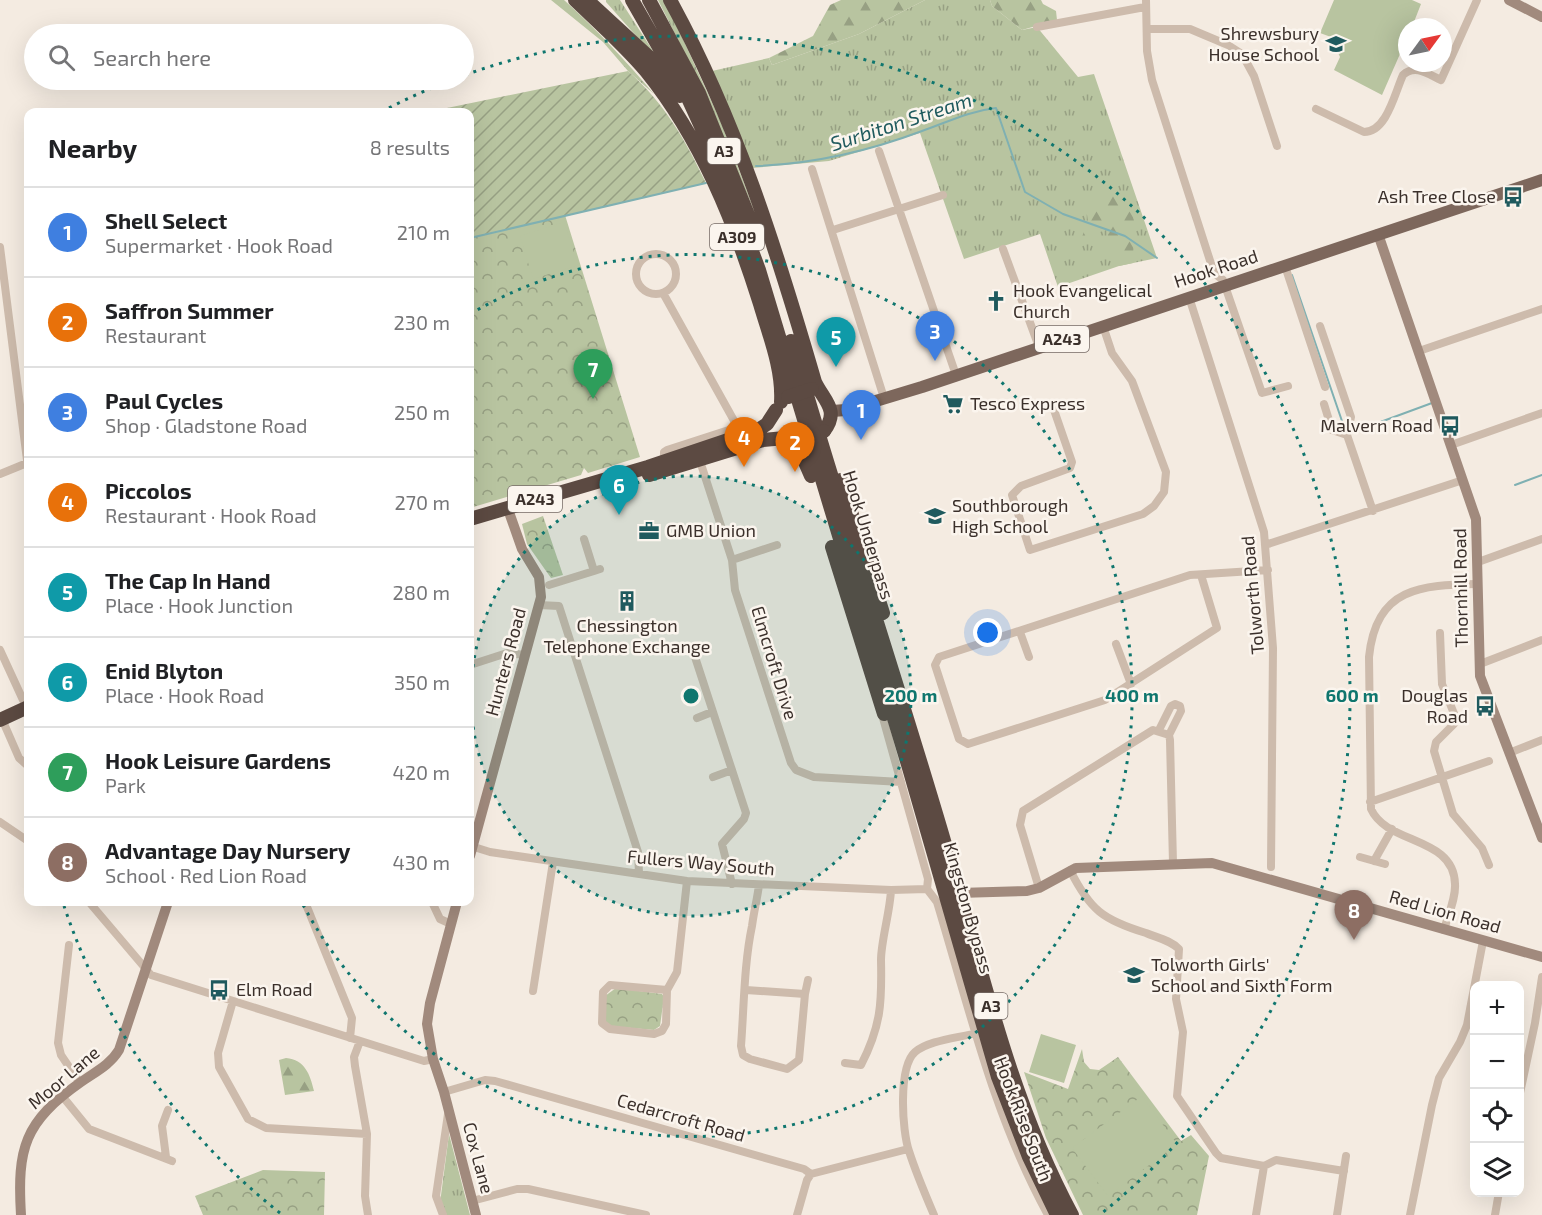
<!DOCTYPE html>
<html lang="en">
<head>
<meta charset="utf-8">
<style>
	body { margin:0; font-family:"Exo 2",sans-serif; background:#f2f2f2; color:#202124 }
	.controls { position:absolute; right:18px; bottom:18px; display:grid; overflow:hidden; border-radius:12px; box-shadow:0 6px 24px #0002 }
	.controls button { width:54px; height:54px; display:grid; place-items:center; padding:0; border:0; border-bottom:2px solid #e0e0e0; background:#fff; color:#202124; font:30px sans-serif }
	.compass { position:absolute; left:1398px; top:18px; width:54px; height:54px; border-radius:50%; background:#fff; box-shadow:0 6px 24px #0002; rotate:57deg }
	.you { position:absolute; left:988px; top:633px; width:21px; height:21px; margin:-15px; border:4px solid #fff; border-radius:50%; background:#1a73e8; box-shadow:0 0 0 9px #1a73e833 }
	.badge { display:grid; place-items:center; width:39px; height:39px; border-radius:50%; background:#0b8043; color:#fff; font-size:20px; font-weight:700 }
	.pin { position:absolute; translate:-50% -50px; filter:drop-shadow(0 2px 3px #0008) }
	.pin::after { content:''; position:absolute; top:32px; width:21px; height:18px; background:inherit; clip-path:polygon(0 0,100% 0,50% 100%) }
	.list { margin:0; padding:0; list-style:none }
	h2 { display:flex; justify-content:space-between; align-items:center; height:78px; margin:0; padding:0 24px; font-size:26px }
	h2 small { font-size:20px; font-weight:400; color:#757577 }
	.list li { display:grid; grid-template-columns:39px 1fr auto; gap:18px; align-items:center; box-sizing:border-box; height:90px; padding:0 24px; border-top:2px solid #e0e0e0 }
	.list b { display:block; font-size:22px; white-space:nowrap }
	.list p { margin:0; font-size:20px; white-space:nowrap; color:#757577 }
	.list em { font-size:20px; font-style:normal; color:#757577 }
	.icon { flex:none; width:33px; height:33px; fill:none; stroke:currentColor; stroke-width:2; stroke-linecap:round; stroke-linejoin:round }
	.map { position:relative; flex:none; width:1542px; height:1215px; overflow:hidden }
	.search { position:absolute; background:#fff; box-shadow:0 6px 24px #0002; left:24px; top:24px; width:450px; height:66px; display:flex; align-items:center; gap:15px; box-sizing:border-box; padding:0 21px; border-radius:33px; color:#757577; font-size:22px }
	.panel { position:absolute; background:#fff; box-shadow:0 6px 24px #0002; left:24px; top:108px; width:450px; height:798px; border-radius:12px }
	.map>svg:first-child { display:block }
</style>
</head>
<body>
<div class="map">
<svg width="1542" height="1215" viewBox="0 0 1542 1215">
	<defs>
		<pattern id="grass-tufts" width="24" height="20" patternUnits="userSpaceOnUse" patternTransform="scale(1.5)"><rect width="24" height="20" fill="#b8c4a0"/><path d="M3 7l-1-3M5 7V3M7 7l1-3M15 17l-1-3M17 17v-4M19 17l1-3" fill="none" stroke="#97a083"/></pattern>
		<pattern id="forest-firs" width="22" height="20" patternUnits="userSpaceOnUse" patternTransform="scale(1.5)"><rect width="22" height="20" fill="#b8c4a0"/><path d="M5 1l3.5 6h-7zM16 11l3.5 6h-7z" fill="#97a083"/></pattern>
		<pattern id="park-crowns" width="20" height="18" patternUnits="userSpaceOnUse" patternTransform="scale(1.5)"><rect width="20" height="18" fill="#b8c4a0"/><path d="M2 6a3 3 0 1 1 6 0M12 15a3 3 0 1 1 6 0" fill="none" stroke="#97a083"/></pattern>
		<pattern id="garden-furrows" width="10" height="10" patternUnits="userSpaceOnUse" patternTransform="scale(1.5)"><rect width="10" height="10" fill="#b8c4a0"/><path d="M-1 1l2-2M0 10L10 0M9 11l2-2" fill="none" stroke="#97a083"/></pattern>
	</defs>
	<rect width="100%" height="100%" fill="#f4ebe1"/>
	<path fill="url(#grass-tufts)" d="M551,0H564C596,29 626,61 654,94L628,71L603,42Z
		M606,0H620L662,65L606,2Z
		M658,0H665L720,120L758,220L702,88Z
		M925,0H990L992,6L1022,30L1037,27L1078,77L1094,74L1157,258L1119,266L1058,287L1040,234L964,259L920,133L829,161L752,168L712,71L769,58L772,65L859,34Z
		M449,1134L470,1215H447L440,1203Z"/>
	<path fill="url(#forest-firs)" d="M841,0H925L859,34L772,65L769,58L813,36L830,5Z
		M990,0H1041L1043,4L1056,11L1057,20L1022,30L992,6Z
		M1115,195C1144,213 1132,235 1133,263L1119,266L1107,230L1082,237L1088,221L1086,208L1090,201L1096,197Z
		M286,1058C305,1060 310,1074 314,1091L285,1095L279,1060Z"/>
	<path fill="url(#park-crowns)" d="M565,215L640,457L588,473L584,468L581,475L470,508V238Z
		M543,516L563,575L551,578L527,544L522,524Z
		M616,988L662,994L664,997L660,1026L654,1030L609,1026L605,1023V996Z
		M1082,1049L1084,1062L1090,1069L1099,1070L1118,1057L1181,1141L1191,1135L1209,1156L1197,1215H1083L1046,1138L1024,1072L1068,1089Z
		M263,1170L325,1172L324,1215H203L195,1196Z"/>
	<path fill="url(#garden-furrows)" d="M628,71C666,105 684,138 706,183L470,238V112H408L447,108Z"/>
	<path fill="#b8c4a0" d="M1334,0H1412L1421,4L1412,27H1407V38L1382,95L1334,70L1340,57L1331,37L1320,33Z
		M564,222L578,265L533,279L520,236Z
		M1041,1034L1076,1045L1064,1083L1029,1072Z
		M1142,1096L1177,1144L1108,1196L1072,1148Z"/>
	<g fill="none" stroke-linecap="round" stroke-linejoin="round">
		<path stroke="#7fb0b2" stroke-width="2" d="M756,166C813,164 869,151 922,131C948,122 969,111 996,108L1025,192L1063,214L1125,236L1157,258
			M470,238L706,183
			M1292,275L1343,424
			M1356,431L1432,403
			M1515,485L1542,475"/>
		<path stroke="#cdbbac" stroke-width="8" d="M1146,0L1147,51L1152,80L1214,273L1223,280L1262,393L1288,386
			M1037,27L1145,7
			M1147,29H1190L1228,45L1242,54L1254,76L1277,146
			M1316,109L1364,132C1387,132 1395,92 1403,75C1415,64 1428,74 1441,80L1477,0
			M879,151L956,375
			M812,169L884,398
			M833,230L943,195
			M0,247L28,468
			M1003,249L1039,347
			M636 274a20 20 0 1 1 40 0a20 20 0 1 1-40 0Z
			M1285,266L1325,387
			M663,293L742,435
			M1189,297L1264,532L1273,648L1271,867
			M1320,326L1351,417L1347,435
			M1419,351L1542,309
			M1324,404L1332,430L1347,435
			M1054,410L1072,462L1070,468L1021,486L1012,495L1030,550L1143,514L1154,506L1164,492L1166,472L1132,381L1112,353L1103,326
			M1347,435L1373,511
			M1451,445L1542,413
			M664,461V452L667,450L738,427
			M700,461L732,560L735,590L791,763L796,770L814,777L901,782
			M0,474L27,463
			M584,539L594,571L600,569
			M1265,545L1463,480
			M732,560L777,545
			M1478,562L1542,539
			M1201,575L1217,628L1105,700L968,744L959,739L935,665L939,657L1190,575L1268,570
			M549,585L594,571
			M539,605L559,606L638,852L639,873
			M1020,632L1029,657
			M1440,633L1442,684L1455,716L1454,724L1436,742L1434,751L1453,814L1482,848L1489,865
			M1116,644L1131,684
			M0,650L23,700
			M695,657L746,813L744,819L722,844L732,884
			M1480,664L1542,640
			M470,665L507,653L525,655
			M881,711L928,879L927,889
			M697,718L712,712
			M2,719L19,758L28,766
			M1159,730L1171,706L1175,704L1180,706L1181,711L1169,735
			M1509,753L1542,740
			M713,777L732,770
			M1370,802L1489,761
			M0,822L28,841
			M474,847L490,852L687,881L891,890L927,889
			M1360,857L1385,864
			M1374,861L1392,829
			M1070,870C1090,910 1103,920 1146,933C1158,938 1170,940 1179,949L1176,999L1183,1032L1177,1096L1216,1153L1221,1158L1264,1166L1276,1160L1344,1171
			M1039,888L1020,825L1023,811L1153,730L1169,735L1170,740L1173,863
			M927,889L937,902C969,1008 994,1117 1048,1215
			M89,902L151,975L424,1061L433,1059
			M305,902L352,1018L350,1038
			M432,902L440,919L451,924
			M1444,930C1448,915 1456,898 1455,884C1454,836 1387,845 1371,809L1369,657C1376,587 1421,585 1478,584
			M69,945L58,1043L61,1055L80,1083
			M667,990L610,985L603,992L602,1023L610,1029L654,1034L662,1031L666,1024L667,990L677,972L687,881
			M746,990L805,994L799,1060L787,1069L750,1059L743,1055L741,1046C744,1007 744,964 752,926C754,911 757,900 759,885
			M533,991L553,862
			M805,994L808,980
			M233,1001L218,1053L219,1067L248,1119L266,1128L367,1134
			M360,1041L354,1057L355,1066L367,1134L365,1196L368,1215
			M845,1063L861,1065C881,1026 882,1003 881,960C881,941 890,912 891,890
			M444,1092L485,1080L495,1081L804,1169L811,1174
			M1520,1093L1535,1023L1542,977
			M63,1097L89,1129L172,1161
			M166,1157L162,1126L168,1110
			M811,1174L908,1149
			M472,1201L517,1189H528L646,1215
			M443,1215L436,1196L448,1114
			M797,1215L807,1180L811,1174
			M934,1215C925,1194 916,1173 909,1151C902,1131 898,1067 915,1052C929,1040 958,1038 976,1033
			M1256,1215L1264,1166
			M1337,1215L1346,1156
			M1410,1215L1432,1105L1439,1078L1460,1042L1467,1025L1483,941
			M1495,1215L1499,1192"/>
		<path stroke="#a18a7d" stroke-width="10" d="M1509,0L1542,17
			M1378,234L1476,519L1480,676L1542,838
			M470,856L541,597L539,577L522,549L510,515
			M959,893L1027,891L1039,888L1076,868L1212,863L1542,957
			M457,902L430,1003L427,1024L433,1059L444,1092L476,1215
			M21,1215C17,1148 24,1122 81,1082C95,1072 110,1065 119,1050L168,902"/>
		<path stroke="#7d675c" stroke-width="12" d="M832,411L846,410L922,387L1542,180"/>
		<path stroke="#5c4a42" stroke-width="14" d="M575,0C599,23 625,46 646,71C701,139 734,221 760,304C769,335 783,369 781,402
			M587,0L651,59L680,96
			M632,0L688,98L726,181L759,270L909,768L998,1077L1029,1157L1057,1215
			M649,0L699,93L755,232
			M670,0C736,120 777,251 815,382C824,401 840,410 824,431
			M791,341C838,504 892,665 940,827C979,958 1007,1094 1072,1215
			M797,444L811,476
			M649,475L763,440L785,438
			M841,480L883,613
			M470,519L648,467L758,430L767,424L776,410
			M832,547L884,714
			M0,720L28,707"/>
		<path stroke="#5c4a42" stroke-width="14" d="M788,397L812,389
			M802,444L824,431"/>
	</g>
	<circle cx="691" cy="696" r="220" fill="#0f766e" fill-opacity=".12"/>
	<g fill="none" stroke="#0f766e" stroke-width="3" stroke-dasharray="3 6">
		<circle cx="691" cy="696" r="220"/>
		<path d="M470 314A441 441 0 1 1 302 903"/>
		<path d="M280 1213A661 661 0 0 1 64 906M381 112A661 661 0 0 1 449 81M465 75A661 661 0 0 1 1102 1213"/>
	</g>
	<defs>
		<g id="school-bare" transform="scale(1.62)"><path d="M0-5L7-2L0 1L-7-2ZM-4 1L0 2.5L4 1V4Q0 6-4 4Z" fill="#1f5a5e" stroke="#fbf5ee" stroke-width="2.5" paint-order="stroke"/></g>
		<g id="bus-bare" transform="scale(1.62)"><path d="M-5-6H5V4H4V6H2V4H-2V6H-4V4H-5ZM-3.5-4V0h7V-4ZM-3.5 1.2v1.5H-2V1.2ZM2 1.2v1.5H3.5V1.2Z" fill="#1f5a5e" stroke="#fbf5ee" stroke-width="2.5" paint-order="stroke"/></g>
		<g id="church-bare" transform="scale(1.62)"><path d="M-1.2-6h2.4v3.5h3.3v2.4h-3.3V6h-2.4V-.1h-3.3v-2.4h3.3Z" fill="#1f5a5e" stroke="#fbf5ee" stroke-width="2.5" paint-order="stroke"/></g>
		<g id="supermarket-bare" transform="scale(1.62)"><path d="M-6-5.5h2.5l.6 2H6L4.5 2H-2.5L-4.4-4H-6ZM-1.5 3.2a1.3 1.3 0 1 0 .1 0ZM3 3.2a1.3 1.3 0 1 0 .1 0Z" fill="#1f5a5e" stroke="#fbf5ee" stroke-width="2.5" paint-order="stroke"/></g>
		<g id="office-bare" transform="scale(1.62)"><path d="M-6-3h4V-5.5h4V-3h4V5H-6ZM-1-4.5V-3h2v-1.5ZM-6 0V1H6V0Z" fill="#1f5a5e" stroke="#fbf5ee" stroke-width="2.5" paint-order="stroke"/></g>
		<g id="building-bare" transform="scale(1.62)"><path d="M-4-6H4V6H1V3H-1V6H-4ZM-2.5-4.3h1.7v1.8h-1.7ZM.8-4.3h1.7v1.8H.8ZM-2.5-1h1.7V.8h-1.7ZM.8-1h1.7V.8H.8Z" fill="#1f5a5e" stroke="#fbf5ee" stroke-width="2.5" paint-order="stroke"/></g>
	</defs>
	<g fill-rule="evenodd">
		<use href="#school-bare" x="1336" y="44"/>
		<use href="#bus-bare" x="1513" y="197"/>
		<use href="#church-bare" x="996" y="301"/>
		<use href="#supermarket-bare" x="953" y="404"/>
		<use href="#bus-bare" x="1450" y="426"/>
		<use href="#school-bare" x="935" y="516"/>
		<use href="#office-bare" x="649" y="531"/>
		<use href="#building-bare" x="627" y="601"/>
		<use href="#bus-bare" x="1485" y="706"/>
		<use href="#school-bare" x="1134" y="975"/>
		<use href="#bus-bare" x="219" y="990"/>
	</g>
	<g text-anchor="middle" stroke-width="5" stroke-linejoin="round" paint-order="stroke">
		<g fill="#fbf5ee" stroke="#756b66" stroke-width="1.5">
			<rect x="707.5" y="138" width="33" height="26" rx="4.5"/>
			<rect x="710" y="224" width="54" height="26" rx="4.5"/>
			<rect x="1035" y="326" width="54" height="26" rx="4.5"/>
			<rect x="508" y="486" width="54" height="26" rx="4.5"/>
			<rect x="974.5" y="993" width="33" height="26" rx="4.5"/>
		</g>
		<g font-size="16" font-weight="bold" fill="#3b302b">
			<text x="724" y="157">A3</text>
			<text x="737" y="243">A309</text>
			<text x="1062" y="345">A243</text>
			<text x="535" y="505">A243</text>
			<text x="991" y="1012">A3</text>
		</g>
		<g font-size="18" fill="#3b302b" stroke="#fbf5ee" text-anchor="start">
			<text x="1319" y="40" text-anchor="end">Shrewsbury<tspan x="1319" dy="21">House School</tspan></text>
			<text x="1496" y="203" text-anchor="end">Ash Tree Close</text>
			<text x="1013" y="297">Hook Evangelical<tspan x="1013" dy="21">Church</tspan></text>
			<text x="970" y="410">Tesco Express</text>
			<text x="1433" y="432" text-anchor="end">Malvern Road</text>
			<text x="952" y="512">Southborough<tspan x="952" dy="21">High School</tspan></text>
			<text x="666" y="537">GMB Union</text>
			<text x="627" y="632" text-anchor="middle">Chessington<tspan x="627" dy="21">Telephone Exchange</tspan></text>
			<text x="1468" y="702" text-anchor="end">Douglas<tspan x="1468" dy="21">Road</tspan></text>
			<text x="1151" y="971">Tolworth Girls'<tspan x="1151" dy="21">School and Sixth Form</tspan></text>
			<text x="236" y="996">Elm Road</text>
		</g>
		<g font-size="18" fill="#3b302b" stroke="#fbf5ee">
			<text transform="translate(1216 269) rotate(-18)" y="6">Hook Road</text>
			<text transform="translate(868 535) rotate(73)" y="6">Hook Underpass</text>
			<text transform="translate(1461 588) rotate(-91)" y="6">Thornhill Road</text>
			<text transform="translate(1253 595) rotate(-95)" y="6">Tolworth Road</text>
			<text transform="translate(506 662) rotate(-75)" y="6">Hunters Road</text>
			<text transform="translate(774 663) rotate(73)" y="6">Elmcroft Drive</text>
			<text transform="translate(701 863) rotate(5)" y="6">Fullers Way South</text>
			<text transform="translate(968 908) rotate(74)" y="6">Kingston Bypass</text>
			<text transform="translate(1445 912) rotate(16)" y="6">Red Lion Road</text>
			<text transform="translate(64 1078) rotate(-40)" y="6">Moor Lane</text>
			<text transform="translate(681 1118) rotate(16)" y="6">Cedarcroft Road</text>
			<text transform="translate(1023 1119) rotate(69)" y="6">Hook Rise South</text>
			<text transform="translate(478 1158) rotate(75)" y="6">Cox Lane</text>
		</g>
		<g font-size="20" font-style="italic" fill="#1f5a5e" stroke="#fbf5ee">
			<text transform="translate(901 122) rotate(-18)" y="7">Surbiton Stream</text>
		</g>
	</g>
	<circle cx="691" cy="696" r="9" fill="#0f766e" stroke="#fbf5ee" stroke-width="3"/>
	<g font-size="18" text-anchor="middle" font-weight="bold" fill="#0f766e" stroke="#fbf5ee" stroke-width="5" stroke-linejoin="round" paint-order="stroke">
		<text x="911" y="702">200 m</text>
		<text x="1132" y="702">400 m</text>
		<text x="1352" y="702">600 m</text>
	</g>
</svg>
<div class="controls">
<button>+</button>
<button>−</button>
<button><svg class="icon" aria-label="locate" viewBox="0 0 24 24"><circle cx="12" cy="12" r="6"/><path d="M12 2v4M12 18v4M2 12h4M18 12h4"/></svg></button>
<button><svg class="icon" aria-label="layers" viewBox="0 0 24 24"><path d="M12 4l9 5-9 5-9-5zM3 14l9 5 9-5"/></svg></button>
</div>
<svg class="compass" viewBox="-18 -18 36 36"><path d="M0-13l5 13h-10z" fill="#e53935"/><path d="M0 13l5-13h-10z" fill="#757577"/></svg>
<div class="you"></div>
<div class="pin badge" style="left:861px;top:440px;background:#3f7fe0">1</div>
<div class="pin badge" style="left:795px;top:472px;background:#e8710a">2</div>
<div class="pin badge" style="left:935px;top:361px;background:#3f7fe0">3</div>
<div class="pin badge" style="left:744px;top:467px;background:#e8710a">4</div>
<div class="pin badge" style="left:836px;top:367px;background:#0f9aa8">5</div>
<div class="pin badge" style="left:619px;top:515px;background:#0f9aa8">6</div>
<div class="pin badge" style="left:593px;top:399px;background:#2e9e5b">7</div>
<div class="pin badge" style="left:1354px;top:940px;background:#8d6e63">8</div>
<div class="search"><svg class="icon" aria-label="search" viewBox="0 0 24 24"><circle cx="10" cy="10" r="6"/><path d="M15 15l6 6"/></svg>Search here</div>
<section class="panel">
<h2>Nearby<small>8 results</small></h2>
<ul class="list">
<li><span class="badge" style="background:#3f7fe0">1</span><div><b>Shell Select</b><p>Supermarket · Hook Road</p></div><em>210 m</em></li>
<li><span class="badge" style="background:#e8710a">2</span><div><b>Saffron Summer</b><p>Restaurant</p></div><em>230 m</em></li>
<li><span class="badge" style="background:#3f7fe0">3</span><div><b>Paul Cycles</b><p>Shop · Gladstone Road</p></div><em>250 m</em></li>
<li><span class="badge" style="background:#e8710a">4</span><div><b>Piccolos</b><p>Restaurant · Hook Road</p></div><em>270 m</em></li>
<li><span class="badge" style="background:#0f9aa8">5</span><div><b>The Cap In Hand</b><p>Place · Hook Junction</p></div><em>280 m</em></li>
<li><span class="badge" style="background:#0f9aa8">6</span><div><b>Enid Blyton</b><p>Place · Hook Road</p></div><em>350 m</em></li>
<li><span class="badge" style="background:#2e9e5b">7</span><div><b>Hook Leisure Gardens</b><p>Park</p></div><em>420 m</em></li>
<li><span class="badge" style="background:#8d6e63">8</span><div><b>Advantage Day Nursery</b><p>School · Red Lion Road</p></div><em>430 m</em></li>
</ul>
</section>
</div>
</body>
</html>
